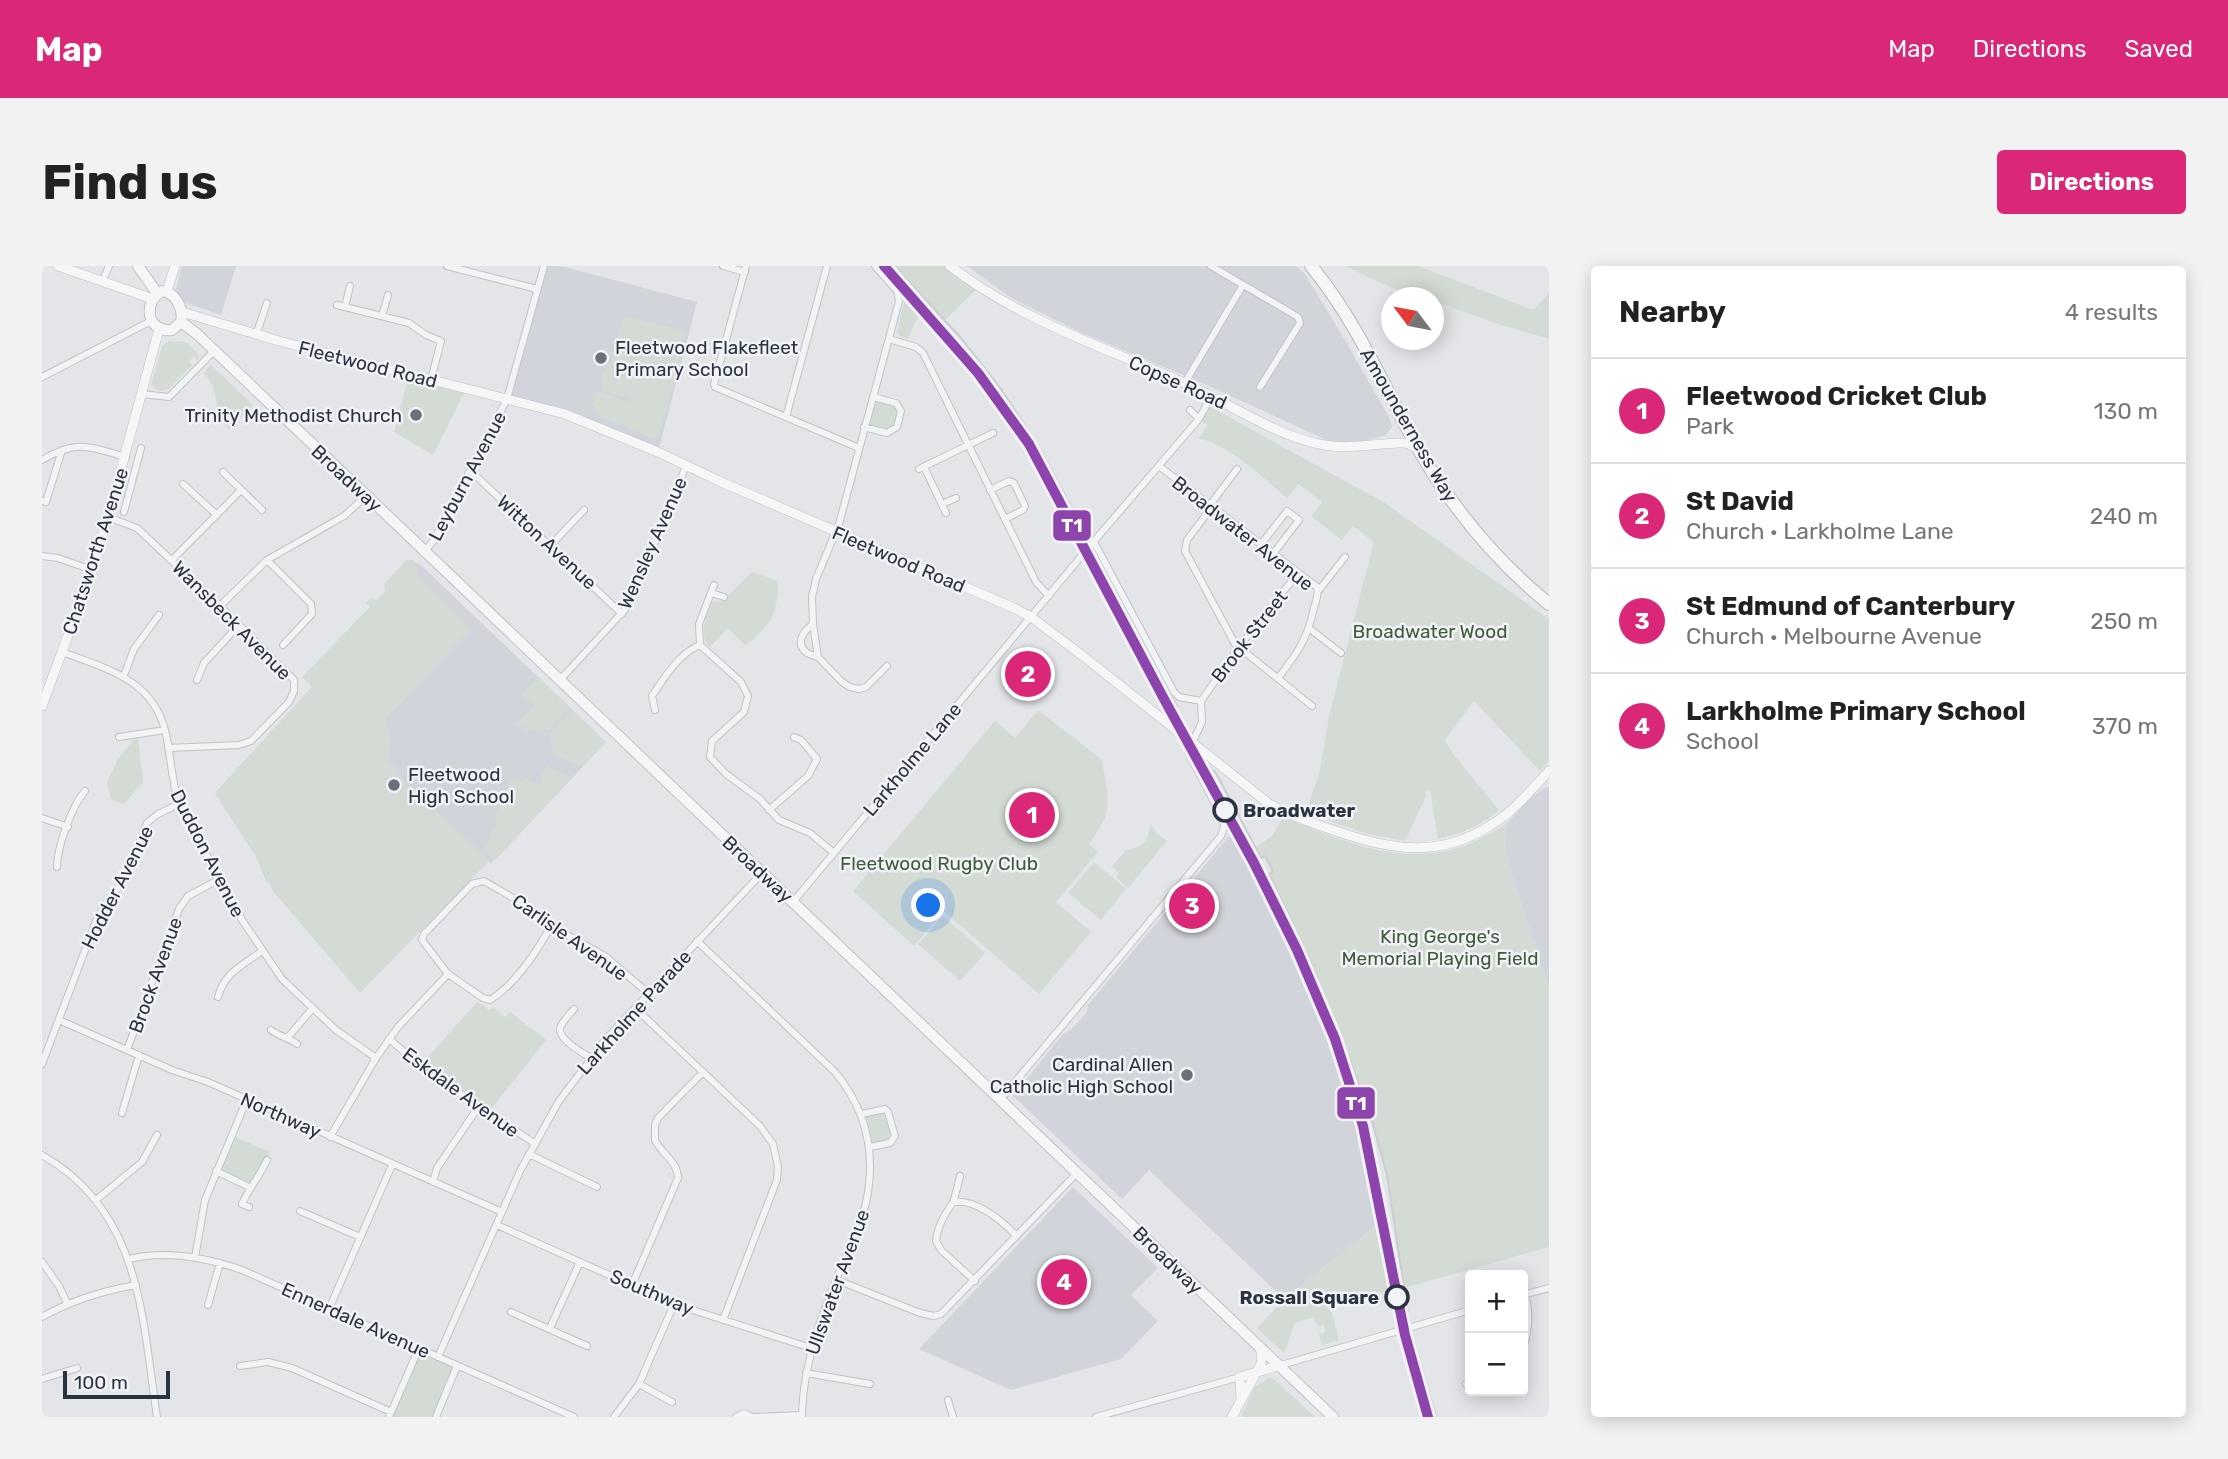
<!DOCTYPE html>
<html lang="en">
<head>
<meta charset="utf-8">
<style>
	body { margin:0; font-family:Rubik,sans-serif; background:#f2f2f2; color:#222 }
	.controls { position:absolute; right:21px; bottom:21px; display:grid; overflow:hidden; border-radius:7px; box-shadow:0 4px 18px #0003 }
	.controls button { width:63px; height:63px; display:grid; place-items:center; padding:0; border:0; border-bottom:2px solid #e0e0e0; background:#fff; color:#222; font:35px sans-serif }
	.compass { position:absolute; left:1339px; top:21px; width:63px; height:63px; border-radius:50%; background:#fff; box-shadow:0 4px 18px #0003; rotate:302deg }
	.scale { position:absolute; left:21px; bottom:18px; width:107px; box-sizing:border-box; padding-left:7px; border:4px solid #2b3240; border-top:0; font-size:19px; line-height:24px; white-space:nowrap; color:#2b3240; -webkit-text-stroke:5px #f1f3f7; paint-order:stroke }
	.you { position:absolute; left:887px; top:640px; width:24px; height:24px; margin:-18px; border:5px solid #fff; border-radius:50%; background:#1a73e8; box-shadow:0 0 0 10px #1a73e833 }
	.badge { display:grid; place-items:center; width:46px; height:46px; border-radius:50%; background:#db2777; color:#fff; font-size:23px; font-weight:700 }
	.pin { position:absolute; translate:-50% -50%; border:4px solid #fff; box-shadow:0 2px 7px #0006 }
	.list { margin:0; padding:0; list-style:none }
	h2 { display:flex; justify-content:space-between; align-items:center; height:91px; margin:0; padding:0 28px; font-size:30px }
	h2 small { font-size:23px; font-weight:400; color:#767676 }
	.list li { display:grid; grid-template-columns:46px 1fr auto; gap:21px; align-items:center; box-sizing:border-box; height:105px; padding:0 28px; border-top:2px solid #e0e0e0 }
	.list b { display:block; font-size:26px; white-space:nowrap }
	.list p { margin:0; font-size:23px; white-space:nowrap; color:#767676 }
	.list em { font-size:23px; font-style:normal; color:#767676 }
	.map { position:relative; flex:none; width:1507px; height:1151px; overflow:hidden; border-radius:7px }
	header { display:flex; align-items:center; gap:42px; box-sizing:border-box; height:98px; padding:0 35px; background:#db2777; color:#fff }
	header strong { font-size:33px }
	nav { display:flex; gap:38px; margin-inline-start:auto; font-size:24px }
	.intro { display:flex; align-items:center; justify-content:space-between; box-sizing:border-box; height:168px; padding:0 42px }
	h1 { margin:0; font-size:49px }
	.button { padding:18px 32px; border-radius:7px; background:#db2777; color:#fff; font-size:24px; font-weight:700 }
	main { display:flex; gap:42px; padding:0 42px }
	aside { flex:1; background:#fff; border-radius:7px; box-shadow:0 4px 18px #0003 }
	.map>svg:first-child { display:block }
</style>
</head>
<body>
<header>
<strong>Map</strong>
<nav><a>Map</a><a>Directions</a><a>Saved</a></nav>
</header>
<div class="intro"><h1>Find us</h1><a class="button">Directions</a></div>
<main>
<div class="map">
<svg width="1507" height="1151" viewBox="0 0 1507 1151">
	<rect width="100%" height="100%" fill="#e3e5e8"/>
	<path fill="#d2d4db" d="M140,0H194L179,49L141,36L134,23Z
		M502,0H519L655,36L616,186L523,148L465,133Z
		M925,0H1254L1262,7L1300,69L1347,151L1350,161L1344,169L1323,175L1289,176L1167,120L1038,66L971,33Z
		M379,299L564,476L449,598L446,595L434,605L376,665L224,615L215,592L173,527L270,421L267,417Z
		M1504,521H1507V722L1467,600L1462,571L1466,556L1486,534Z
		M1190,566L1249,675L1281,751L1307,824L1315,872L1318,877L1339,956L1242,1033L1107,904L1080,933L971,830L1021,768L1030,763L1045,746L1046,739L1131,637L1157,659L1165,657L1172,650L1169,642L1145,621Z
		M1031,921L1116,1002L1089,1029L1116,1055L1079,1093L969,1124L877,1083Z"/>
	<path fill="#d4dbd4" d="M852,0H908L937,21L903,54Z
		M1304,0H1376L1491,44L1507,27V73L1453,57L1392,35V32C1365,32 1328,12 1304,0Z
		M864,28L879,43L866,73L858,70L855,66Z
		M582,50L635,63L644,69L618,167L610,173L558,150L550,138L554,134L548,130L560,126L587,136V131L582,130L581,132L560,124V109L569,95Z
		M127,75L144,76L158,90L155,94L151,91L147,96L150,99L127,123L117,125L109,120L120,80Z
		M169,99L211,139L187,163C169,146 180,124 161,107Z
		M367,109L424,123L391,189L352,166Z
		M831,131L854,137L859,145L855,161L845,167L822,161Z
		M1165,139L1343,237L1507,353V495L1498,505L1432,435L1403,474L1411,488L1457,544C1438,560 1419,568 1396,573L1388,524L1383,525L1384,530L1363,575L1326,568L1264,547L1278,504L1287,450L1332,276L1311,260L1300,274L1269,250L1280,236L1256,218L1245,232C1216,208 1193,183 1157,172L1166,159L1158,153Z
		M370,294L379,299L373,307L429,363L343,453L349,474L346,494L353,502L355,507L447,595L318,727L231,625L215,592L173,527L270,421L260,411L328,341L324,337L329,332L334,335L343,325L342,318L364,295Z
		M710,306L736,315C736,349 729,358 704,380L686,362L668,381C656,369 664,353 668,339L670,336L681,335Z
		M494,413H498L528,441L507,463L484,465L480,460H473L492,440L480,428Z
		M531,444L564,476L541,500L511,489L508,467Z
		M996,444L1060,494C1066,534 1074,542 1047,578L1056,586L1014,636L1049,666L997,728L902,645L872,680L811,625L953,455L973,472Z
		M96,473L101,516L82,538L69,533L65,516L76,493L91,474Z
		M504,500L531,511L453,594L443,584L455,554L453,552L469,512L482,516L483,513L497,518Z
		M1241,551C1321,584 1389,612 1466,556L1462,571L1467,600L1507,722V981L1362,1022L1345,909L1326,840L1269,696L1227,608L1231,605L1223,591L1219,592L1214,581L1230,570Z
		M1109,558L1114,567L1125,575L1086,622L1074,611L1077,607L1070,600L1084,584C1103,580 1104,578 1109,558Z
		M1052,596L1084,623L1059,654L1026,627Z
		M901,650L943,687L918,715L876,678Z
		M435,736L447,744L452,742L463,751L468,746L504,774L446,847L379,799Z
		M843,843L851,874L828,881L820,848Z
		M190,870L228,886L207,921L174,905Z
		M1339,956L1351,1023L1288,1040L1297,1074L1280,1079L1277,1068L1283,1066L1282,1059L1275,1060L1272,1051L1253,1057L1242,1087L1215,1062L1242,1033Z
		M377,1082L415,1100L394,1151H347Z
		M1228,1111L1233,1114L1273,1151H1199L1213,1121Z"/>
	<g fill="none" stroke-linecap="round" stroke-linejoin="round">
		<g stroke="#c1c3c6" stroke-width="8">
			<path id="street" d="M405,0L495,23
				M681,0L703,6
				M704,0L672,118L673,121L817,182
				M833,0L855,25L857,35L797,258L774,313L770,331L771,358L776,391L800,416L808,421L817,423L824,421L845,400
				M1169,0L1256,51L1258,57L1218,121
				M60,16L67,0
				M295,39L367,57L384,69L399,75L389,114
				M303,41L308,20
				M340,50L346,29
				M214,69L225,37
				M847,73L874,81L881,87L994,316L1007,330
				M0,111L109,55
				M1142,118L1201,19
				M100,128L127,131L172,85
				M1148,144L1157,153
				M744,151L785,0
				M822,161L845,167L855,161L859,145L854,137L831,131
				M0,194C36,173 47,181 84,191
				M1117,200L1275,321C1277,328 1274,335 1272,342C1265,374 1256,386 1237,411
				M882,201L904,247
				M877,203L951,167
				M181,206L220,244
				M428,206L434,210L580,348
				M141,218L175,249
				M948,224L967,215L972,217L983,240L981,244L963,253
				M0,235L4,236L20,184
				M900,238L914,232
				M1168,239L1195,203
				M1170,241L1145,274L1143,285L1193,378L1270,440
				M82,246L99,182
				M66,251L95,262L178,340L252,414V425L247,436L209,475L197,479L126,482
				M1052,276L1132,426L1137,431L1159,435
				M1219,278L1245,245L1257,254L1231,288
				M509,279L542,244
				M383,285L392,274L465,133L502,0
				M0,290L16,292L50,304
				M130,294L199,224
				M225,294L269,338L270,348L241,379
				M672,319L657,358L658,379L699,416L706,430L702,446L670,475L668,491L684,508L718,533L737,554L768,567L792,587
				M1277,324L1303,291
				M670,327L682,331
				M178,340L225,294L302,250L324,230
				M771,358C754,371 754,386 776,391
				M1268,363L1299,387
				M20,386C63,402 110,413 123,464C129,488 129,513 137,538L200,654L240,713L294,764L334,792
				M82,409L92,383L117,349
				M155,414L162,397L197,359
				M518,414L587,339L644,200
				M613,444L610,430C623,411 636,388 658,379
				M77,471L123,464
				M727,544L766,510L775,493L759,474L752,471
				M0,552L26,561
				M15,601C15,581 30,540 43,525
				M751,636L1047,281L1157,153L1164,140
				M509,660C494,687 474,718 448,734L441,732L406,708L380,674L382,668L430,618L442,615L485,640L509,660L563,690L606,727
				M655,675L793,806C826,846 835,891 823,941C798,1009 761,1077 760,1151
				M176,731C182,707 201,699 220,685
				M593,742L717,859L731,878L736,901L735,914L681,1054
				M532,743C528,748 519,756 518,763C517,774 540,786 548,792
				M17,754L130,804L166,816L460,946
				M229,764C238,771 246,771 255,778
				M246,771L270,743
				M347,773L386,806L492,877
				M85,784L137,643L146,630L178,613
				M0,798L56,650L83,612L105,557L116,548L137,538
				M958,834L1179,570L1182,561L1181,553L1146,486L1160,456L1159,435L1197,381L1256,307
				M80,847L97,789
				M820,848L843,843L846,846L853,870L848,877L828,881
				M288,871L334,792L356,761L406,708
				M487,888L555,921
				M0,889C99,945 100,1051 115,1151
				M174,905L207,921
				M918,910C916,918 913,933 910,938C902,949 895,961 894,975L899,984L933,1015
				M391,916L395,902L437,840
				M54,934L100,896L115,869
				M912,936C935,933 960,955 975,970
				M207,941L200,938C207,922 218,910 225,894
				M258,945L318,971
				M455,959L632,1038L769,1082
				M153,992L163,934L205,833
				M87,993C124,984 165,992 200,1004L532,1151
				M0,996L17,1020L25,1037
				M795,1014L878,1047L892,1050L899,1048L1035,907
				M590,1019L636,912C635,894 620,889 613,874V859L616,852L661,806
				M1481,1029L1507,1022
				M166,1039L178,997
				M287,1043L350,899
				M469,1046L545,1080
				M0,1051C30,1034 60,1025 94,1019
				M508,1062L538,996
				M1481,1081C1488,1063 1488,1047 1483,1028
				M396,1091L478,905L517,835L564,773L720,607
				M198,1100L226,1096L250,1102L349,1146
				M1236,1100L1428,1044
				M764,1107L828,1118
				M0,1113L35,1102
				M597,1118L630,1136
				M1424,1118L1428,1116
				M906,1134L911,1151
				M347,1151L377,1082
				M394,1151L415,1100
				M572,1151L597,1118L632,1038
				M694,1151L702,1147L710,1151
				M712,1151L760,1149
				M1054,1151L1198,1111"/>
		</g>
		<g stroke="#c1c3c6" stroke-width="10">
			<path id="secondary" d="M16,0L111,33
				M908,0C981,56 1068,83 1151,121C1189,139 1236,170 1277,178C1305,184 1329,178 1357,177H1364L1377,183
				M125,25L133,0
				M140,46L237,75L523,148L616,186L677,215L972,342L989,351L1041,390L1226,537C1248,550 1273,558 1297,566C1351,585 1401,592 1452,557C1473,544 1490,523 1507,505
				M0,440L50,304L66,251L117,63
				M1199,1131L1198,1111L1236,1100
				M1190,1151L1219,1098L1220,1088L1217,1080"/>
		</g>
		<g stroke="#c0c2c5" stroke-width="12">
			<path id="primary" d="M96,0L115,27
				M121,25C134,27 142,44 139,56L130,64C103,67 101,33 121,25Z
				M139,56L155,68L1291,1151"/>
		</g>
		<g stroke="#b6b8bc" stroke-width="14">
			<path id="highway" d="M1269,0C1315,55 1342,122 1377,184C1411,243 1454,295 1507,338"/>
		</g>
		<use href="#street" stroke="#f2f3f5" stroke-width="6"/>
		<use href="#secondary" stroke="#f6f6f7" stroke-width="9"/>
		<use href="#primary" stroke="#f6f6f7" stroke-width="10"/>
		<use href="#highway" stroke="#f6f6f7" stroke-width="12"/>
		<path stroke="#cccdcf" stroke-width="2" d="M838,0C877,44 919,84 954,132C987,179 1013,230 1039,280L1046,272L997,181L959,123L919,72L852,0
			M1053,286L1136,442L1128,447L1046,294Z
			M1154,496L1166,498L1171,506L1173,505L1219,592L1223,590L1231,605L1227,608L1269,696L1326,840L1345,909L1367,1054L1358,1057L1341,961L1318,877L1315,873L1307,824L1281,751L1249,675Z
			M1384,1151L1371,1117L1360,1071L1370,1068L1394,1151"/>
		<g stroke="#f1f3f7" stroke-width="16">
			<path id="tram-1" d="M842,0L936,107L987,178L1122,433L1212,597L1255,684L1293,773L1321,860L1363,1069L1386,1151"/>
		</g>
		<use href="#tram-1" stroke="#8e44ad" stroke-width="10"/>
	</g>
	<g fill="#6b717b" stroke="#f1f3f7" stroke-width="2.5">
		<circle cx="559" cy="92" r="7"/>
		<circle cx="374" cy="149" r="7"/>
		<circle cx="352" cy="519" r="7"/>
		<circle cx="1145" cy="809" r="7"/>
	</g>
	<g fill="#f1f3f7" stroke="#2b3240" stroke-width="3.5">
		<circle cx="1183" cy="544" r="11"/>
		<circle cx="1355" cy="1031" r="11"/>
	</g>
	<g text-anchor="middle" stroke-width="5" stroke-linejoin="round" paint-order="stroke">
		<g font-size="19" fill="#2b3240" stroke="#f1f3f7" text-anchor="start">
			<text x="573" y="88">Fleetwood Flakefleet<tspan x="573" dy="22">Primary School</tspan></text>
			<text x="360" y="156" text-anchor="end">Trinity Methodist Church</text>
			<text x="366" y="515">Fleetwood<tspan x="366" dy="22">High School</tspan></text>
			<text x="1131" y="805" text-anchor="end">Cardinal Allen<tspan x="1131" dy="22">Catholic High School</tspan></text>
		</g>
		<g font-size="19" fill="#2b3240" stroke="#f1f3f7">
			<text transform="translate(326 98) rotate(14)" y="7">Fleetwood Road</text>
			<text transform="translate(1136 116) rotate(24)" y="7">Copse Road</text>
			<text transform="translate(1367 159) rotate(60)" y="7">Amounderness Way</text>
			<text transform="translate(425 210) rotate(-62)" y="7">Leyburn Avenue</text>
			<text transform="translate(305 212) rotate(43)" y="7">Broadway</text>
			<text transform="translate(1201 267) rotate(38)" y="7">Broadwater Avenue</text>
			<text transform="translate(505 276) rotate(43)" y="7">Witton Avenue</text>
			<text transform="translate(610 277) rotate(-66)" y="7">Wensley Avenue</text>
			<text transform="translate(53 285) rotate(-72)" y="7">Chatsworth Avenue</text>
			<text transform="translate(857 293) rotate(23)" y="7">Fleetwood Road</text>
			<text transform="translate(190 354) rotate(45)" y="7">Wansbeck Avenue</text>
			<text transform="translate(1207 370) rotate(-52)" y="7">Brook Street</text>
			<text transform="translate(870 493) rotate(-50)" y="7">Larkholme Lane</text>
			<text transform="translate(166 587) rotate(63)" y="7">Duddon Avenue</text>
			<text transform="translate(716 603) rotate(43)" y="7">Broadway</text>
			<text transform="translate(75 621) rotate(-63)" y="7">Hodder Avenue</text>
			<text transform="translate(528 671) rotate(35)" y="7">Carlisle Avenue</text>
			<text transform="translate(113 709) rotate(-70)" y="7">Brock Avenue</text>
			<text transform="translate(592 746) rotate(-48)" y="7">Larkholme Parade</text>
			<text transform="translate(419 826) rotate(36)" y="7">Eskdale Avenue</text>
			<text transform="translate(239 849) rotate(24)" y="7">Northway</text>
			<text transform="translate(1126 994) rotate(44)" y="7">Broadway</text>
			<text transform="translate(795 1016) rotate(-70)" y="7">Ullswater Avenue</text>
			<text transform="translate(610 1026) rotate(23)" y="7">Southway</text>
			<text transform="translate(314 1054) rotate(24)" y="7">Ennerdale Avenue</text>
		</g>
		<g font-size="19" fill="#3e5b3a" stroke="#f1f3f7">
			<text x="1388" y="372">Broadwater Wood</text>
			<text x="897" y="604">Fleetwood Rugby Club</text>
			<text x="1398" y="677">King George's<tspan x="1398" dy="22">Memorial Playing Field</tspan></text>
		</g>
		<g font-size="19" font-weight="bold" fill="#2b3240" stroke="#f1f3f7" text-anchor="start">
			<text x="1201" y="551">Broadwater</text>
			<text x="1337" y="1038" text-anchor="end">Rossall Square</text>
		</g>
	</g>
	<g stroke="#f1f3f7" stroke-width="2.5">
		<rect x="1010" y="243" width="40" height="33" rx="7" fill="#8e44ad"/>
		<rect x="1294" y="820" width="40" height="34" rx="7" fill="#8e44ad"/>
	</g>
	<g font-size="19" text-anchor="middle" font-weight="bold" fill="#fff">
		<text x="1030" y="266">T1</text>
		<text x="1314" y="844">T1</text>
	</g>
</svg>
<div class="controls">
<button>+</button>
<button>−</button>
</div>
<svg class="compass" viewBox="-18 -18 36 36"><path d="M0-13l5 13h-10z" fill="#e53935"/><path d="M0 13l5-13h-10z" fill="#767676"/></svg>
<div class="scale">100 m</div>
<div class="you"></div>
<div class="pin badge" style="left:990px;top:549px">1</div>
<div class="pin badge" style="left:986px;top:408px">2</div>
<div class="pin badge" style="left:1150px;top:640px">3</div>
<div class="pin badge" style="left:1022px;top:1016px">4</div>
</div>
<aside>
<h2>Nearby<small>4 results</small></h2>
<ul class="list">
<li><span class="badge">1</span><div><b>Fleetwood Cricket Club</b><p>Park</p></div><em>130 m</em></li>
<li><span class="badge">2</span><div><b>St David</b><p>Church · Larkholme Lane</p></div><em>240 m</em></li>
<li><span class="badge">3</span><div><b>St Edmund of Canterbury</b><p>Church · Melbourne Avenue</p></div><em>250 m</em></li>
<li><span class="badge">4</span><div><b>Larkholme Primary School</b><p>School</p></div><em>370 m</em></li>
</ul>
</aside>
</main>
</body>
</html>
